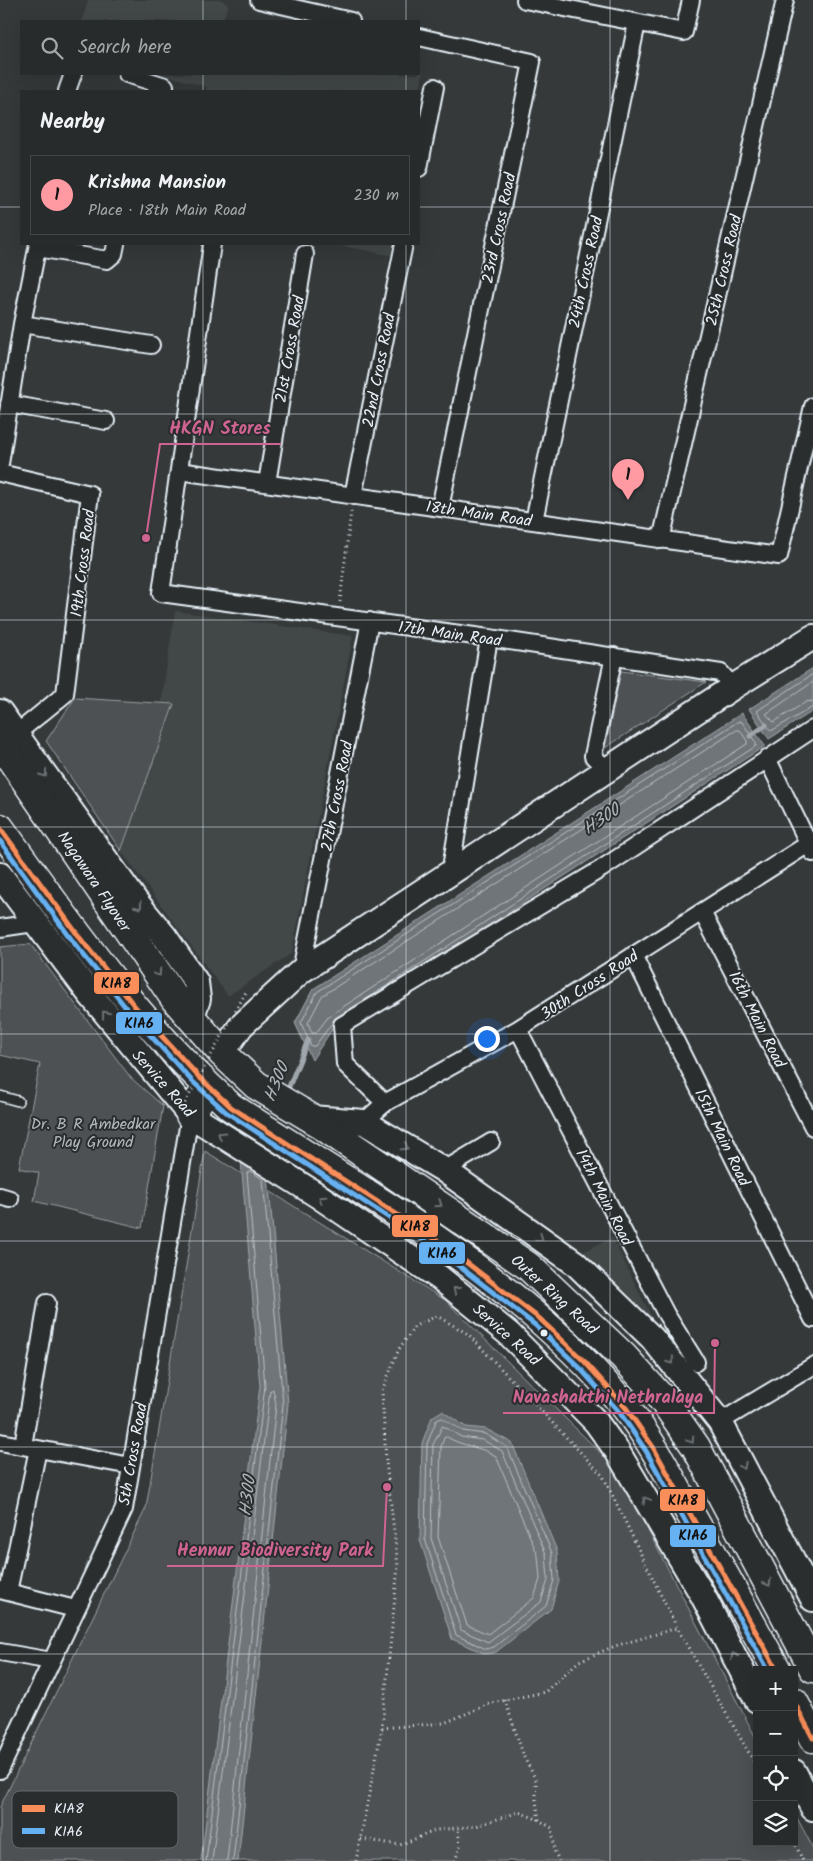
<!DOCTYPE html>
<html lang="en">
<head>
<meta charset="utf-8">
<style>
	body { margin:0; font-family:Kalam,sans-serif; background:#343738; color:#f1f3f6 }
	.controls { position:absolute; right:15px; bottom:15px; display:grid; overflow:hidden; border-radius:0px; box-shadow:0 5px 20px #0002 }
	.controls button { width:45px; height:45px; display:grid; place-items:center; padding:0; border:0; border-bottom:1px solid #444748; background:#282b2c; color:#f1f3f6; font:25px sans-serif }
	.you { position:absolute; left:486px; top:1038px; width:18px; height:18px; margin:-12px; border:4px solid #fff; border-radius:50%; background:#1a73e8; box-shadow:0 0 0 8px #1a73e833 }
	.badge { display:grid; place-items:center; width:32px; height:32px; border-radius:50%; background:#ff9aa2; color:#111; font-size:16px; font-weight:700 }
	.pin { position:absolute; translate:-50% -41px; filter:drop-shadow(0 1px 2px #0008) }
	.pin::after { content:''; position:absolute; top:26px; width:18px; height:15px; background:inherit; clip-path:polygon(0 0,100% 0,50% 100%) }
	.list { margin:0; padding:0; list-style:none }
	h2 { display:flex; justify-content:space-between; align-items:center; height:65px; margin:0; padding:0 20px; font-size:21px }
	h2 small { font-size:16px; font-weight:400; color:#a5a7a9 }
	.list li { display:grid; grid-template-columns:32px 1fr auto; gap:15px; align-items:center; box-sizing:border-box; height:80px; margin:0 10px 10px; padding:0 10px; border:1px solid #444748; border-radius:0px }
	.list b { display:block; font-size:19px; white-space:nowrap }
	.list p { margin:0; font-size:16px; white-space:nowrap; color:#a5a7a9 }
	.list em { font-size:16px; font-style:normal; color:#a5a7a9 }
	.icon { flex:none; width:28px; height:28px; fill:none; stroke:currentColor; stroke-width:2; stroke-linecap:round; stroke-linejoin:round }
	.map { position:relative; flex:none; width:813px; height:1861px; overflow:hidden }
	.search { position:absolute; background:#282b2c; box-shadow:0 5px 20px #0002; left:20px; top:20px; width:400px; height:55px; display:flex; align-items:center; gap:12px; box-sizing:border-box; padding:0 18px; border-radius:0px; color:#a5a7a9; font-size:19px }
	.panel { position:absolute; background:#282b2c; box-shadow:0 5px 20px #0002; left:20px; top:90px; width:400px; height:155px; border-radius:0px }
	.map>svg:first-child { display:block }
</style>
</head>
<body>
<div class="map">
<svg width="813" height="1861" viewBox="0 0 813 1861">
	<rect width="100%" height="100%" fill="#35393a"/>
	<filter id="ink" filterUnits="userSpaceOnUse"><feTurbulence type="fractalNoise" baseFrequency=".02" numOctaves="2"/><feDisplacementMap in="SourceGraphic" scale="10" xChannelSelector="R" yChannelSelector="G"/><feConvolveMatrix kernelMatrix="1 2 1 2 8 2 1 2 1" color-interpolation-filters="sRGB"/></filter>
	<g filter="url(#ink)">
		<path fill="#424647" d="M88,0H222L229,5L222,21H82Z
			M419,70L423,71L419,98V91H206L207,87L162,74H419Z
			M331,244H396L394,256Z
			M175,611L353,636L292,953L228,996L121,851L174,704L161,703Z
			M612,1237L653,1320L575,1256Z"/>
		<path fill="#4d5152" stroke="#9aa1a5" d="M621,671L706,682L605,748Z
			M75,698L174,704L121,851L46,741Z
			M30,944L131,1078L163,1106L142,1228L34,1201L39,1173L19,1168L40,1064L0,1055V947Z
			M205,1151L445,1300L615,1467L757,1740V1842H794V1812L813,1848V1861H0V1807L146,1508Z"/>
		<path fill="#707579" stroke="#a0a7ac" d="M813,668V711L769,739L749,709Z
			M742,713L765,746L335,1025L312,1060L295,1023L313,989Z
			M241,1160L268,1175L288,1404L238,1861H201L260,1386Z
			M442,1411L466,1427L486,1429L512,1443L557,1551L559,1581L551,1609L496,1652L486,1654L452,1639L420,1540L422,1443L432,1417Z"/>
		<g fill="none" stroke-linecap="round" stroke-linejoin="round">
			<path stroke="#b8bfc5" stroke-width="1" d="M813,674L757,711L771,731L813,707
				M813,682L766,714L774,722L806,702L813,701
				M737,730H740L747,741V744L329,1016L316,1033H312L308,1023L322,996Z
				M335,1019L315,1046H311L301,1023L317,992L739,721L742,722L756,743V746L354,1007
				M442,1418L463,1431L485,1434L507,1447L552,1553L554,1580L546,1606L494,1647L486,1649L456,1635L425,1539L427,1444L436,1421Z
				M443,1426L461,1437L483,1440L502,1451L546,1554L548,1580L541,1602L488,1642L461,1630L431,1538L433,1445Z
				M447,1437C463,1447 480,1446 496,1456L538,1556L540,1579L534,1598L488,1634L467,1625L438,1537L441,1447L444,1438Z
				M206,1861L265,1386L247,1173L250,1171L263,1179L283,1404L233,1861
				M212,1861L270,1391L273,1389L276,1404L227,1861"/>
			<path stroke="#a0a7ac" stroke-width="5" d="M750,736L766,725
				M286,1094L308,1040"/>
			<g stroke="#e8f1f8" stroke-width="12">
				<path id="lane" d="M0,1096L18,1101"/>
			</g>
			<g stroke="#e8f1f8" stroke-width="20">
				<path id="street" d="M259,0L351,21
					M525,0L684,32L691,0
					M419,37L532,62L440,508
					M127,74L165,86
					M67,91L73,74
					M419,168L435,87
					M212,244L161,593L489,638L721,673L733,687
					M38,248L107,260L114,254L116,244
					M22,324L151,345
					M9,404L106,421
					M0,464L22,324L38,244
					M179,471L779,556L813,406
					M0,473L90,494L65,694L16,734
					M267,483L305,254
					M353,496L404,244
					M534,521L637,23
					M661,540L785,0
					M767,758L813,853
					M607,770L593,756L614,656
					M450,874L489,638
					M702,912L813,1127
					M0,928L34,923
					M633,955L813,1319
					M301,971L370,621
					M518,1029L666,1314L696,1362
					M385,1103L345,1064L342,1025L601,869L813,729
					M364,1122L385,1103L518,1029L813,841
					M444,1170L491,1142
					M0,1196L10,1199
					M720,1422L813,1366
					M0,1442L131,1466
					M23,1446L47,1303
					M0,1590L75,1609
					M8,1592L38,1449
					M0,1652L52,1661
					M0,1770L124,1509L190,1115"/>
			</g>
			<g stroke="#e8f1f8" stroke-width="28">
				<path id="secondary" d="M0,712L137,903L165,937L196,982L198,999L191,1019
					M0,875L89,993L190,1115L317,1195L440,1278L509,1334L596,1422L617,1451L702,1594L757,1700
					M222,1053L241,1026L301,971L733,687L813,637
					M311,1118L364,1122L444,1170L575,1263L652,1338L720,1422L813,1599
					M794,1772L813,1808"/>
			</g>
			<g stroke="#e8f1f8" stroke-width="31">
				<path id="highway" d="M0,743L175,999L222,1053L256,1085L311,1118L528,1266L623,1356L663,1400L696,1447L813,1668
					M0,828C71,926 140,1027 231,1107C368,1196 522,1280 626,1408C652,1441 671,1479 691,1515C720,1566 748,1618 777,1670
					M190,1115L208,1086
					M794,1702L813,1738"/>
			</g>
			<path stroke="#e8f1f8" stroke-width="3" stroke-dasharray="1 4" stroke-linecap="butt" d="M340,602L351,511
				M505,1700L524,1757L536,1780V1801L539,1820L552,1828L555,1852L559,1861
				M382,1728L444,1723L492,1703L545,1692L579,1661L615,1646L677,1628
				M361,1839L400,1845L437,1830L476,1826L519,1812L539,1820
				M794,1841L803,1861
				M356,1861L382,1728L398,1566L386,1461L382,1391L399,1349L415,1326L437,1316L468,1334L603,1476L677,1628L757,1767
				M455,1861L460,1847L458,1828"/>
			<use href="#lane" stroke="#2a2d2e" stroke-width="9"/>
			<use href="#street" stroke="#2a2d2e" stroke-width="16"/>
			<use href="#secondary" stroke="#2a2d2e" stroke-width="24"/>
			<use href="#highway" stroke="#2a2d2e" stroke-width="28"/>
			<path stroke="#e8f1f8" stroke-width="3" stroke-dasharray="1 4" stroke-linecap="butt" d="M180,1112L246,992"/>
			<g stroke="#2a2d2e" stroke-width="9">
				<path id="bus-1" d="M0,828L80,938L137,1009L198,1076L231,1107L441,1243L540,1319L585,1362L626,1408L653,1447L777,1670
					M794,1702L813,1738"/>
			</g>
			<g stroke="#2a2d2e" stroke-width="9">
				<path id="bus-2" d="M0,841L74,943L131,1014L192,1081L226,1112L437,1249L535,1325L579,1367L620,1413L646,1451L768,1670"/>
			</g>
			<use href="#bus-1" stroke="#fa8e5a" stroke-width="5"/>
			<use href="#bus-2" stroke="#66b1f2" stroke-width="5"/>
		</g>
		<defs><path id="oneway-chevron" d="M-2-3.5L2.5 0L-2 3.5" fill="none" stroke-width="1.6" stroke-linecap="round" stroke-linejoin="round" transform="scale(1.25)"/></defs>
		<g stroke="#6c7275">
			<use href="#oneway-chevron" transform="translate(44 774) rotate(54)"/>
			<use href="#oneway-chevron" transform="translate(139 906) rotate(51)"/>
			<use href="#oneway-chevron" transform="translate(158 973) rotate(56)"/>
			<use href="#oneway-chevron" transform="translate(105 1014) rotate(-128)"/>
			<use href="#oneway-chevron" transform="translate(221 1135) rotate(-148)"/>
			<use href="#oneway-chevron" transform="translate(405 1147) rotate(31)"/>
			<use href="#oneway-chevron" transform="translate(322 1199) rotate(-146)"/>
			<use href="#oneway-chevron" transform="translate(439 1204) rotate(34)"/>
			<use href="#oneway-chevron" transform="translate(540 1238) rotate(35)"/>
			<use href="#oneway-chevron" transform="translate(456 1290) rotate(-142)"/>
			<use href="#oneway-chevron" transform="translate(671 1361) rotate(51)"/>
			<use href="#oneway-chevron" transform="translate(691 1440) rotate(56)"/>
			<use href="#oneway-chevron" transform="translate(743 1466) rotate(62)"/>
			<use href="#oneway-chevron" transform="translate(646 1500) rotate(-121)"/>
			<use href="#oneway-chevron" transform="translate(768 1583) rotate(62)"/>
			<use href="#oneway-chevron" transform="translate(734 1656) rotate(-117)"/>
		</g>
	</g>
	<path fill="none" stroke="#e8f1f8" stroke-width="1" stroke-opacity="0.55" d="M203,0V21M406,0V21M610,0V1861M203,74V91M406,74V91M0,207H21M419,207H813M203,244V1861M406,244V1861M0,414H813M0,620H813M0,827H813M0,1034H813M0,1241H813M0,1447H813M0,1654H813"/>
	<circle fill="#e8f1f8" stroke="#2a2d2e" stroke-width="2" cx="544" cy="1333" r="4.5"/>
	<g text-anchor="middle" stroke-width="4" stroke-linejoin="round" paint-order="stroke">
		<g font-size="16" fill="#e8f1f8" stroke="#2a2d2e">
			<text transform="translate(498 228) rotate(-78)" y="6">23rd Cross Road</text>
			<text transform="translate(723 270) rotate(-77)" y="6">25th Cross Road</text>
			<text transform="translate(585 272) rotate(-78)" y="6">24th Cross Road</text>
			<text transform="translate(289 349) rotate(-80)" y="6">21st Cross Road</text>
			<text transform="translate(378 370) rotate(-79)" y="6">22nd Cross Road</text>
			<text transform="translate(479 513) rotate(8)" y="6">18th Main Road</text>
			<text transform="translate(82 563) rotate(-83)" y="6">19th Cross Road</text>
			<text transform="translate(450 633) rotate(8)" y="6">17th Main Road</text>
			<text transform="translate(336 796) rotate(-79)" y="6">27th Cross Road</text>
			<text transform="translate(95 881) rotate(56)" y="6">Nagawara Flyover</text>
			<text transform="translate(589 984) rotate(-33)" y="6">30th Cross Road</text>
			<text transform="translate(758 1019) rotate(63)" y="6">16th Main Road</text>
			<text transform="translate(164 1083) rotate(48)" y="6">Service Road</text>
			<text transform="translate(723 1137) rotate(64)" y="6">15th Main Road</text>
			<text transform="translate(605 1197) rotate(63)" y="6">14th Main Road</text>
			<text transform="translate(555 1294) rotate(42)" y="6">Outer Ring Road</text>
			<text transform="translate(507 1334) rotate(42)" y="6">Service Road</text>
			<text transform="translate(132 1454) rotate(-80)" y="6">5th Cross Road</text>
		</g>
		<g font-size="16" fill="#b2b9be" stroke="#2a2d2e">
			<text x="93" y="1129">Dr. B R Ambedkar<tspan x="93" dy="18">Play Ground</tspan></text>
		</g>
		<g font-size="18" font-style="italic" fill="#acb3b8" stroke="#2a2d2e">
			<text transform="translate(601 819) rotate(-34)" y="6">H300</text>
			<text transform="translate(276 1082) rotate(-68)" y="6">H300</text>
			<text transform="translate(247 1496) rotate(-83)" y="6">H300</text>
		</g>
	</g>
	<rect x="12" y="1791" width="166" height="57" rx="8" fill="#2a2d2e" stroke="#63686b" stroke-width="1"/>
	<rect x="22" y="1805" width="23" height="7" fill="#fa8e5a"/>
	<rect x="22" y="1828" width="23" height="6" fill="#66b1f2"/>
	<g font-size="14" fill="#e8f1f8">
		<text x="54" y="1813">KIA8</text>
		<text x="54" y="1836">KIA6</text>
	</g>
	<path fill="none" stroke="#cf6492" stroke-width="2" d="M146 538L160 444H281M715 1343L714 1413H503M387 1487L383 1566H167"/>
	<g fill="#cf6492" stroke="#2a2d2e" stroke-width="2">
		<circle cx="146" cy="538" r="5"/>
		<circle cx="715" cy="1343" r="5"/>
		<circle cx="387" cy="1487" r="5"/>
	</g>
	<g font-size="18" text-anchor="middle" font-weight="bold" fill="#cf6492" stroke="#2a2d2e" stroke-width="4" stroke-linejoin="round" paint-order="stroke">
		<text x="220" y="434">HKGN Stores</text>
		<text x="608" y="1403">Navashakthi Nethralaya</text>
		<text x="275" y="1556">Hennur Biodiversity Park</text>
	</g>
	<g stroke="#2a2d2e" stroke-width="2">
		<rect x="93" y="971" width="47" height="24" rx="5" fill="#fa8e5a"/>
		<rect x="115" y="1011" width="48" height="24" rx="5" fill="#66b1f2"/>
		<rect x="391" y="1214" width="48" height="24" rx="5" fill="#fa8e5a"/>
		<rect x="418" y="1241" width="48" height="24" rx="5" fill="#66b1f2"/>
		<rect x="659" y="1488" width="47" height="24" rx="5" fill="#fa8e5a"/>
		<rect x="669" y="1524" width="48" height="24" rx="5" fill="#66b1f2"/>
	</g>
	<g font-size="14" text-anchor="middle" font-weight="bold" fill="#111">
		<text x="116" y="988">KIA8</text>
		<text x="139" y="1028">KIA6</text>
		<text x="415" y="1231">KIA8</text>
		<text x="442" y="1258">KIA6</text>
		<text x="683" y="1505">KIA8</text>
		<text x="693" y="1540">KIA6</text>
	</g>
</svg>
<div class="controls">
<button>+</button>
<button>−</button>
<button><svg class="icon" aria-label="locate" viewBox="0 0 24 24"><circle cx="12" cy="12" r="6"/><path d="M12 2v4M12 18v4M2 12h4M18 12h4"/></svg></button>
<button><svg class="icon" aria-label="layers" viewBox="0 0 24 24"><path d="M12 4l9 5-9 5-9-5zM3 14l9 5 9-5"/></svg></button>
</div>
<div class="you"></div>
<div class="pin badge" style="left:628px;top:500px">1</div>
<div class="search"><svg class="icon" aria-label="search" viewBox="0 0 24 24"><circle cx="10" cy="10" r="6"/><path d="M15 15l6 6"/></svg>Search here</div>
<section class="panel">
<h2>Nearby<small></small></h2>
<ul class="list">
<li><span class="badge">1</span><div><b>Krishna Mansion</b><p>Place · 18th Main Road</p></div><em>230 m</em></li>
</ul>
</section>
</div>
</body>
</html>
